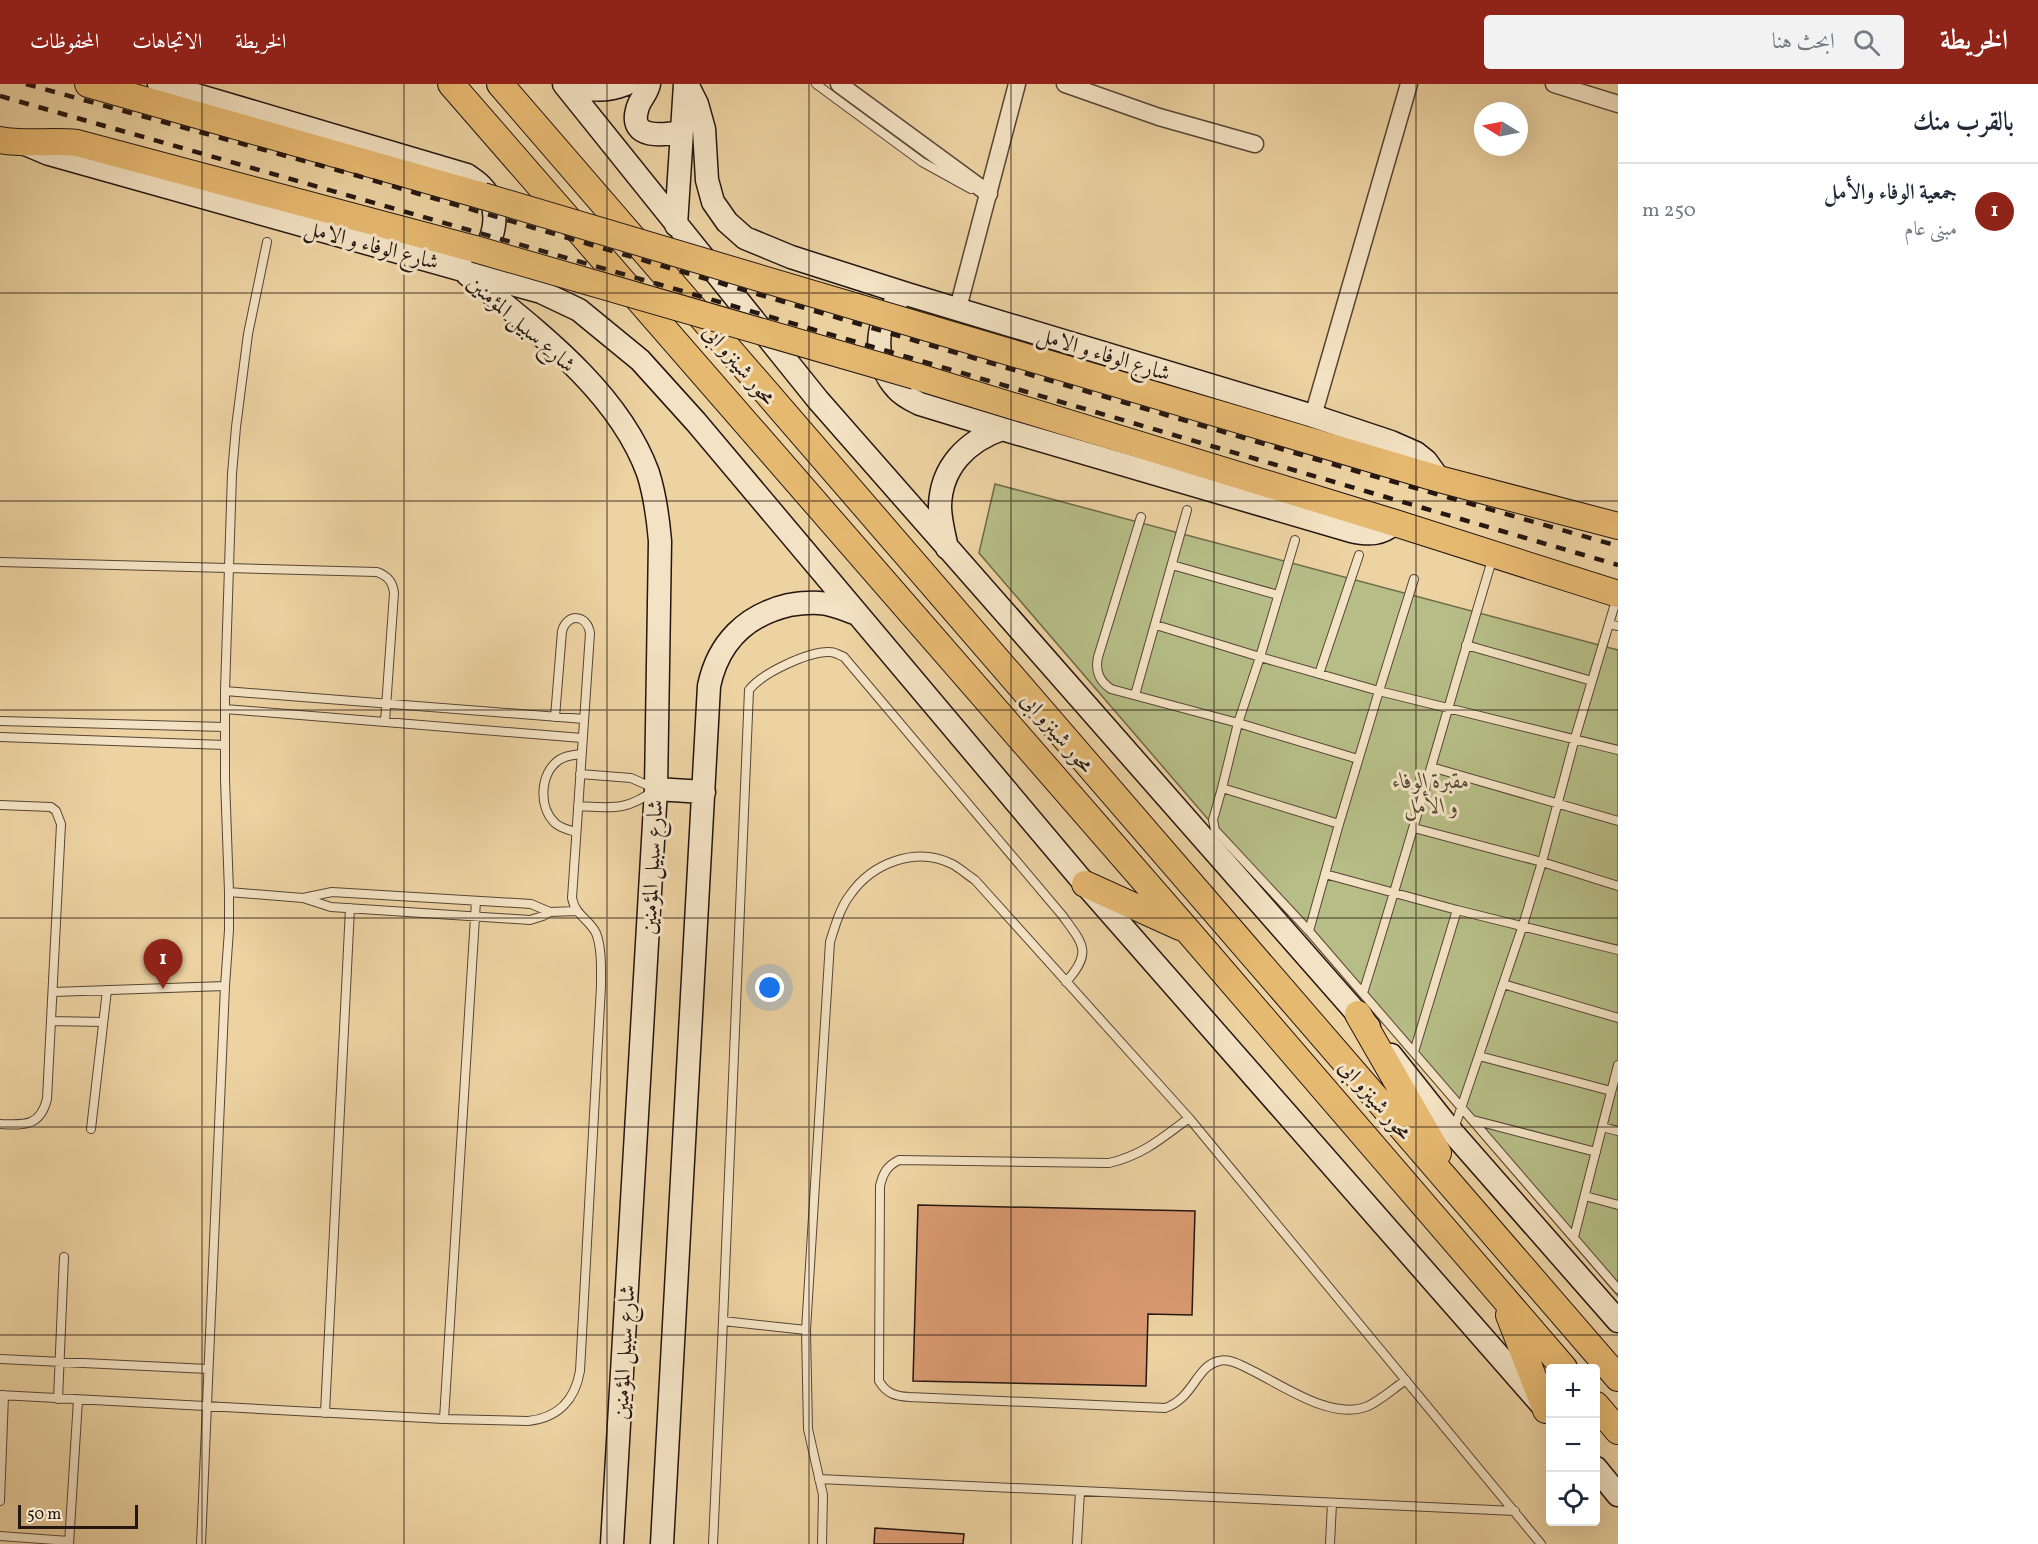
<!DOCTYPE html>
<html lang="ar">
<head>
<meta charset="utf-8">
<style>
	body { margin:0; font-family:Vollkorn,Amiri,serif; background:#f2f2f3; color:#1f2937; direction:rtl }
	.controls { position:absolute; right:18px; bottom:18px; display:grid; overflow:hidden; border-radius:6px; box-shadow:0 6px 24px #0002 }
	.controls button { width:54px; height:54px; display:grid; place-items:center; padding:0; border:0; border-bottom:2px solid #e0e1e3; background:#fff; color:#1f2937; font:30px sans-serif }
	.compass { position:absolute; left:1474px; top:18px; width:54px; height:54px; border-radius:50%; background:#fff; box-shadow:0 6px 24px #0002; rotate:280deg }
	.scale { position:absolute; left:18px; bottom:15px; width:120px; box-sizing:border-box; padding-left:6px; border:3px solid #241611; border-top:0; font-size:16px; line-height:21px; white-space:nowrap; color:#241611; -webkit-text-stroke:4px #f3e2c3; paint-order:stroke }
	.you { position:absolute; left:770px; top:904px; width:21px; height:21px; margin:-15px; border:4px solid #fff; border-radius:50%; background:#1a73e8; box-shadow:0 0 0 9px #1a73e833 }
	.badge { display:grid; place-items:center; width:39px; height:39px; border-radius:50%; background:#8f2418; color:#fff; font-size:20px; font-weight:700 }
	.pin { position:absolute; translate:-50% -50px; filter:drop-shadow(0 2px 3px #0008) }
	.pin::after { content:''; position:absolute; top:32px; width:21px; height:18px; background:inherit; clip-path:polygon(0 0,100% 0,50% 100%) }
	.list { margin:0; padding:0; list-style:none }
	h2 { display:flex; justify-content:space-between; align-items:center; height:78px; margin:0; padding:0 24px; font-size:26px }
	h2 small { font-size:20px; font-weight:400; color:#747a83 }
	.list li { display:grid; grid-template-columns:39px 1fr auto; gap:18px; align-items:center; box-sizing:border-box; height:96px; padding:0 24px; border-top:2px solid #e0e1e3 }
	.list b { display:block; font-size:22px; white-space:nowrap }
	.list p { margin:0; font-size:20px; white-space:nowrap; color:#747a83 }
	.list em { font-size:20px; font-style:normal; color:#747a83 }
	.icon { flex:none; width:33px; height:33px; fill:none; stroke:currentColor; stroke-width:2; stroke-linecap:round; stroke-linejoin:round }
	.map { position:relative; flex:none; width:1618px; height:1460px; overflow:hidden; direction:ltr }
	header { display:flex; align-items:center; gap:36px; box-sizing:border-box; height:84px; padding:0 30px; background:#8f2418; color:#fff }
	header strong { font-size:28px }
	nav { display:flex; gap:33px; margin-inline-start:auto; font-size:21px }
	.search { width:420px; height:54px; background:#f2f2f3; display:flex; align-items:center; gap:15px; box-sizing:border-box; padding:0 21px; border-radius:6px; color:#747a83; font-size:22px }
	main { display:flex }
	aside { flex:1; background:#fff }
	.map>svg:first-child { display:block }
</style>
</head>
<body>
<header>
<strong>الخريطة</strong>
<div class="search"><svg class="icon" aria-label="search" viewBox="0 0 24 24"><circle cx="10" cy="10" r="6"/><path d="M15 15l6 6"/></svg>ابحث هنا</div>
<nav><a>الخريطة</a><a>الاتجاهات</a><a>المحفوظات</a></nav>
</header>
<main>
<aside>
<h2>بالقرب منك<small></small></h2>
<ul class="list">
<li><span class="badge">1</span><div><b>جمعية الوفاء والأمل</b><p>مبنى عام</p></div><em>250 m</em></li>
</ul>
</aside>
<div class="map">
<svg width="1618" height="1460" viewBox="0 0 1618 1460">
	<rect width="100%" height="100%" fill="#edd2a2"/>
	<filter id="stains"><feTurbulence type="fractalNoise" baseFrequency=".00333" numOctaves="4"/><feColorMatrix values="0 0 0 0 .2 0 0 0 0 .09 0 0 0 0 .02 0 0 0 .5 -.17"/></filter>
	<radialGradient id="worn" r=".72"><stop offset=".6" stop-color="#630" stop-opacity="0"/><stop offset="1" stop-color="#630" stop-opacity=".3"/></radialGradient>
	<path fill="#b6bd86" stroke="#6d6a4c" stroke-width="1.5" d="M995,400L1618,566V1212L979,469Z"/>
	<path fill="#da9a71" stroke="#241611" stroke-width="1.5" d="M918,1121L1195,1127L1192,1231L1148,1230L1146,1302L913,1297Z
		M875,1444L964,1450L963,1460H874Z"/>
	<g fill="none" stroke-linecap="round" stroke-linejoin="round">
		<g stroke="#564535" stroke-width="10">
			<path id="lane" d="M816,0L922,78L971,105
				M1141,433L1098,573C1095,587 1099,597 1111,605L1238,639L1222,704L1339,740L1309,847L1618,1205
				M1295,456L1260,573L1379,607L1339,740
				M0,478L377,488C388,492 393,498 394,509L385,638
				M1172,481L1278,511
				M1414,495L1379,607L1618,666
				M1609,540L1618,542
				M1156,541L1260,573L1238,639L1358,675
				M1466,561L1592,597
				M1319,590L1359,471
				M225,607L584,635
				M1135,611L1187,426
				M225,625L582,654
				M0,637L225,643
				M0,653L225,661
				M1431,683L1618,737
				M1222,704L1213,736L1215,746L1309,847
				M0,721L51,723L56,727L61,740L47,1015C40,1043 24,1041 0,1040
				M578,722C613,724 627,727 656,705L631,694L580,690
				M1414,744L1542,778L1618,802
				M576,748C569,746 560,744 555,739C538,723 540,689 559,676C566,671 573,671 581,670
				M1325,790L1457,826L1618,866
				M229,808L303,814L331,823L530,836L543,832L550,828L576,827
				M303,814L332,808L531,820L550,828
				M1503,900L1618,934
				M53,908L225,902
				M1363,909C1409,764 1449,618 1493,473
				M51,937L103,938
				M1414,968L1457,826
				M1479,972L1611,1007
				M1189,1034C1162,1054 1143,1071 1109,1079L899,1076C887,1082 883,1089 880,1102L879,1297C887,1310 895,1312 909,1313L1165,1324C1194,1314 1196,1282 1219,1277C1230,1274 1243,1282 1253,1287C1285,1303 1333,1337 1368,1322C1381,1316 1394,1304 1406,1296
				M1473,1036L1596,1068
				M1602,1043L1618,1047
				M91,1045L107,906
				M1454,1045L1523,841L1542,778L1575,654L1617,513
				M1585,1112L1618,1121
				M1574,1153L1618,981
				M806,1246L723,1237L749,606C762,589 809,567 830,568C835,568 839,571 844,573L1062,831C1083,860 1093,868 1066,898
				M0,1275L208,1285
				M0,1311L444,1335L528,1337C558,1334 575,1316 580,1287L601,902C601,886 602,864 596,849C589,835 575,831 572,814L590,549C587,530 567,529 562,547L555,633
				M58,1315L64,1173
				M325,1329L350,824
				M444,1335L476,817
				M819,1395L1515,1427
				M0,1417L4,1311
				M0,1452L69,1457
				M69,1460L78,1316
				M201,1460L225,902L229,846V808L225,695V607L232,390L236,343L248,250L267,158
				M713,1460L723,1237
				M822,1460L823,1411L808,1345L806,1246L830,858C835,842 840,824 850,811C872,779 916,762 952,780C960,784 967,791 975,796L1189,1034L1541,1460
				M1077,1460L1080,1407
				M1330,1460L1332,1419"/>
		</g>
		<g stroke="#564535" stroke-width="19">
			<path id="street" d="M839,0L989,110
				M1065,0L1159,33L1255,60
				M1554,0L1618,20
				M958,224L1017,0
				M1313,332L1409,0"/>
		</g>
		<g stroke="#241611" stroke-width="25">
			<path id="secondary" d="M159,0L467,91C472,95 478,98 482,103C503,124 496,163 471,178
				M564,0L818,316L1369,943
				M574,0C591,8 608,7 626,0
				M649,0C647,10 639,16 637,26C629,56 664,51 681,48
				M687,0L697,20L704,45L707,96L713,118L727,138L745,154L791,173L910,211L1313,332L1391,358L1416,369L1426,377L1439,395
				M23,59L49,70L541,208L579,226L640,276L696,338L1085,800L1542,1321
				M676,141L685,0
				M467,190C533,244 618,306 648,389C655,411 658,434 660,457L656,705L612,1460
				M896,219C872,241 875,282 897,305C903,312 912,316 920,320L1002,345
				M947,464C944,450 940,436 940,422C941,383 967,357 1002,345L1351,447C1369,451 1381,451 1395,439
				M656,705L704,708
				M1391,971L1453,1049L1618,1237
				M1596,1384L1618,1411
				M662,1460L709,602C718,559 746,531 789,521C802,519 818,517 831,521C840,523 849,527 857,530"/>
		</g>
		<g stroke="#241611" stroke-width="28">
			<path id="primary" d="M88,0L483,112
				M451,0L1188,847L1564,1284
				M500,0L1618,1294
				M0,56C26,61 51,56 77,59L475,165
				M928,244L1439,395L1618,442
				M915,292L1395,439L1618,510
				M1085,800L1180,843
				M1358,930L1438,1069
				M1509,1231L1546,1326
				M1596,1321L1618,1347"/>
		</g>
		<use href="#lane" stroke="#f3e2c3" stroke-width="8"/>
		<use href="#street" stroke="#f3e2c3" stroke-width="16"/>
		<use href="#secondary" stroke="#f3e2c3" stroke-width="22"/>
		<use href="#primary" stroke="#e6b971" stroke-width="26"/>
		<path stroke="#241611" stroke-width="4.5" stroke-dasharray="10 10" stroke-linecap="butt" d="M26,0L355,91L1359,388L1618,462
			M0,12L658,200L1618,481"/>
		<g stroke="#241611" stroke-width="28" stroke-linecap="butt">
			<path id="primary-bridge" d="M483,112L928,244
				M475,165L915,292"/>
		</g>
		<use href="#primary-bridge" stroke="#e6b971" stroke-width="26"/>
	</g>
	<path fill="none" stroke="#241611" stroke-width="1.5" stroke-opacity="0.55" d="M202,0V1460M404,0V1460M607,0V1460M809,0V1460M1011,0V1460M1214,0V1460M1416,0V1460M0,209H1618M0,417H1618M0,626H1618M0,834H1618M0,1043H1618M0,1251H1618"/>
	<g text-anchor="middle" stroke-width="6" stroke-linejoin="round" paint-order="stroke">
		<g font-size="22" fill="#241611" stroke="#f3e2c3">
			<text transform="translate(372 160) rotate(15)" y="8">شارع الوفاء و الامل</text>
			<text transform="translate(522 239) rotate(41)" y="8">شارع سبيل المؤمنين</text>
			<text transform="translate(1104 269) rotate(17)" y="8">شارع الوفاء و الامل</text>
			<text transform="translate(740 280) rotate(49)" y="8">محور شينزو ابى</text>
			<text transform="translate(1058 648) rotate(49)" y="8">محور شينزو ابى</text>
			<text transform="translate(651 783) rotate(-87)" y="8">شارع سبيل المؤمنين</text>
			<text transform="translate(1376 1015) rotate(49)" y="8">محور شينزو ابى</text>
			<text transform="translate(623 1268) rotate(-87)" y="8">شارع سبيل المؤمنين</text>
		</g>
		<g font-size="22" font-style="italic" fill="#504834" stroke="#f3e2c3">
			<text x="1431" y="704">مقبرة الوفاء<tspan x="1431" dy="25">و الأمل</tspan></text>
		</g>
	</g>
	<rect width="100%" height="100%" filter="url(#stains)"/>
	<rect width="100%" height="100%" fill="url(#worn)"/>
</svg>
<div class="controls">
<button>+</button>
<button>−</button>
<button><svg class="icon" aria-label="locate" viewBox="0 0 24 24"><circle cx="12" cy="12" r="6"/><path d="M12 2v4M12 18v4M2 12h4M18 12h4"/></svg></button>
</div>
<svg class="compass" viewBox="-18 -18 36 36"><path d="M0-13l5 13h-10z" fill="#e53935"/><path d="M0 13l5-13h-10z" fill="#747a83"/></svg>
<div class="scale">50 m</div>
<div class="you"></div>
<div class="pin badge" style="left:163px;top:905px">1</div>
</div>
</main>
</body>
</html>
